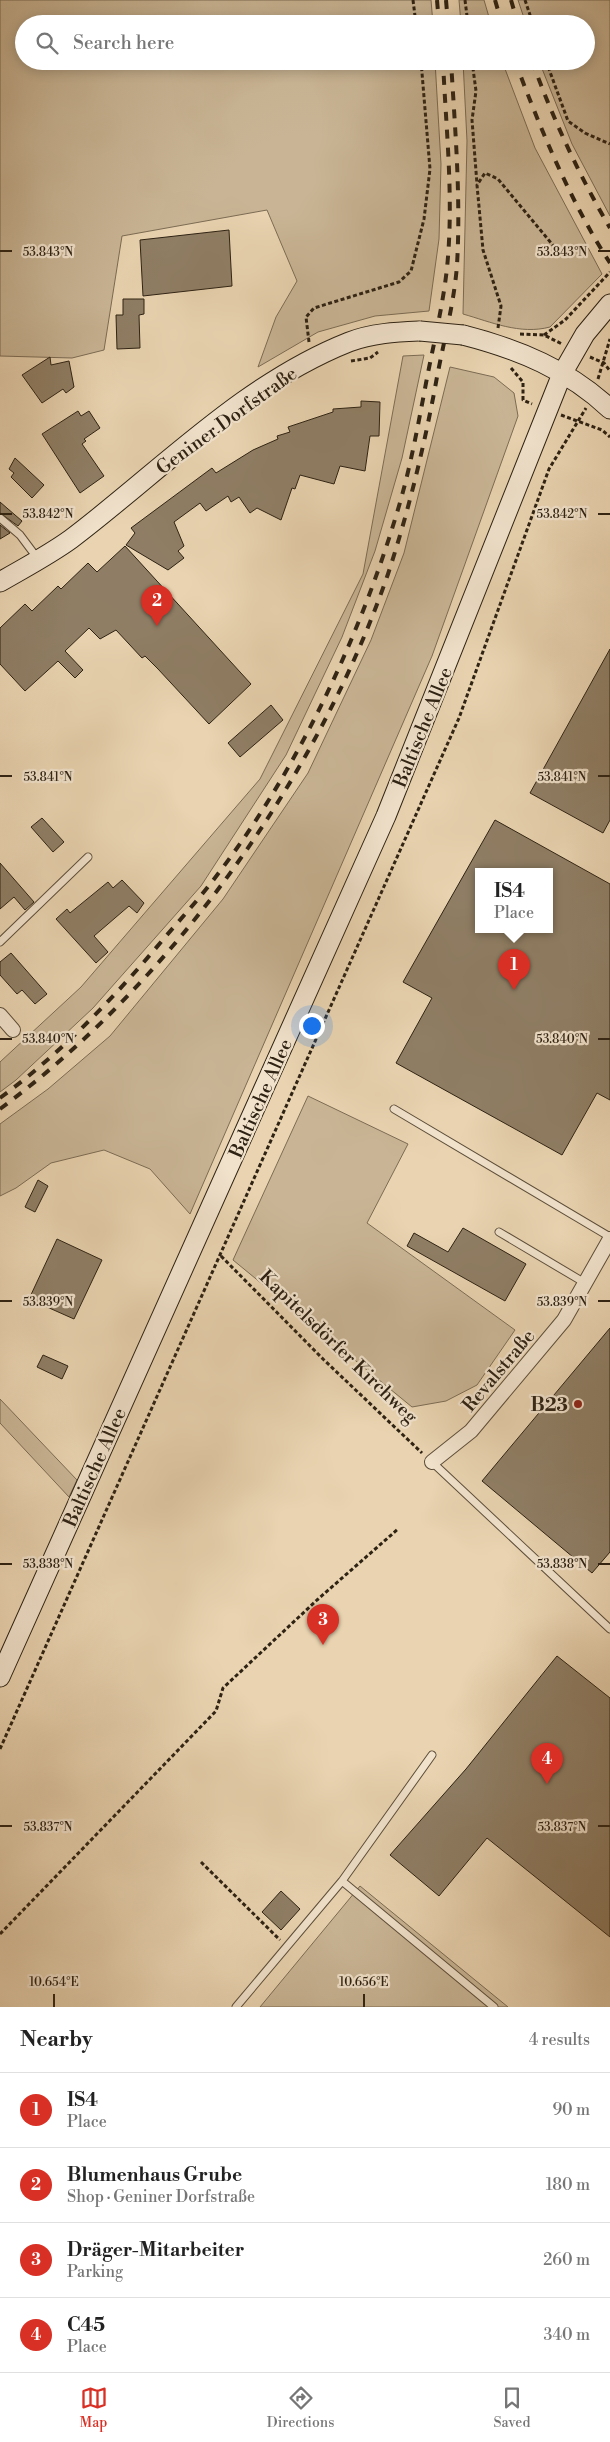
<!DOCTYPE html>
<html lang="en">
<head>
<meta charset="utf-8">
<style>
	body { margin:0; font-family:"Libre Bodoni",serif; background:#f2f2f2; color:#222 }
	.you { position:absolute; left:311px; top:1025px; width:18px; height:18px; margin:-12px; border:4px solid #fff; border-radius:50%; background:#1a73e8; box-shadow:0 0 0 8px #1a73e833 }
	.badge { display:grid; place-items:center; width:32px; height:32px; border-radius:50%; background:#d93025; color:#fff; font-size:16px; font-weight:700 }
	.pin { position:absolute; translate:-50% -41px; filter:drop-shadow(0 1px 2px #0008) }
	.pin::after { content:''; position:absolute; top:26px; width:18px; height:15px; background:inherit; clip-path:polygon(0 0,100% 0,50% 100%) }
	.popup { position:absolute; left:475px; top:868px; width:78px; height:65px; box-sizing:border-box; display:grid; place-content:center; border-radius:0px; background:#fff; filter:drop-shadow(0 1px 4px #0005); font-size:16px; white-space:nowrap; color:#767676 }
	.popup b { font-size:19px; color:#222 }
	.popup::after { content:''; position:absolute; left:50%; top:100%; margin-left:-10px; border:10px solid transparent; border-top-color:#fff }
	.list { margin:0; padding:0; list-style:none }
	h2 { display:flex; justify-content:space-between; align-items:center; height:65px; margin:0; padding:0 20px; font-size:21px }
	h2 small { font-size:16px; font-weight:400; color:#767676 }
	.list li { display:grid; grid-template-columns:32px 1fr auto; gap:15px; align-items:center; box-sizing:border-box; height:75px; padding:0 20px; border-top:1px solid #e0e0e0 }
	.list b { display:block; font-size:19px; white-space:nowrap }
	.list p { margin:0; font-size:16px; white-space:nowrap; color:#767676 }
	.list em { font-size:16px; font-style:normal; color:#767676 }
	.icon { flex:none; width:28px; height:28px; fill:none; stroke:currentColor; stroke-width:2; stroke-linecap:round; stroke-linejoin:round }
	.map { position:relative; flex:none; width:610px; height:2007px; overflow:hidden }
	.search { position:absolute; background:#fff; box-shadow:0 2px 12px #0003; left:15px; right:15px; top:15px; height:55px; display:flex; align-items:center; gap:12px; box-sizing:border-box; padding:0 18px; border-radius:28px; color:#767676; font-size:19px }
	.sheet { height:365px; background:#fff }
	nav { display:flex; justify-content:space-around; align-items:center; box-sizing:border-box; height:70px; border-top:1px solid #e0e0e0; background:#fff; font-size:14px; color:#767676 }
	nav a { display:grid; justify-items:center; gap:2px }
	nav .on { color:#d93025 }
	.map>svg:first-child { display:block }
</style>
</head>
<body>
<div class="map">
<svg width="610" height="2007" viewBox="0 0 610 2007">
	<rect width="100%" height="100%" fill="#e9d3b0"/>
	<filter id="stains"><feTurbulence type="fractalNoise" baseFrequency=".004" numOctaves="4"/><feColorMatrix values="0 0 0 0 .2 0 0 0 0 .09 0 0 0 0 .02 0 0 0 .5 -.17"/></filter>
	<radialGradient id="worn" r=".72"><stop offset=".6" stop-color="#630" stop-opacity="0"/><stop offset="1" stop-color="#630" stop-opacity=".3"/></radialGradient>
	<path fill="#c9b595" stroke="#7c6c54" d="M0,0H431L433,24H24V61H435L441,164L439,239L429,311L375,316L318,332L258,367L276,317L297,281L267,210L122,236L104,350L72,358L0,356Z
		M459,0H484L491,24H461Z
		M518,0H610V216L572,144L539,61H586V24H526Z
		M463,61H502L535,148L602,274L550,327C520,335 491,322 463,314L467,141Z
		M424,355L402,458L375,551L342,637L286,755L201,886L93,1008L16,1080L0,1092V1062L81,987L260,779L363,574L403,356Z
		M450,367L494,377L514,393L518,416L432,656L190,1214L150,1169L104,1150L51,1163L16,1188L0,1196V1124L48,1089L110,1036L223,899L308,773L371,640L404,553Z
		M308,1096L408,1144L367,1223L515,1330L477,1385L446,1401L412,1407L233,1260Z
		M0,1399L77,1480L69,1497L0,1423Z
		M360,1886L508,2007H260Z"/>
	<path fill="#8f7e65" stroke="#2e2213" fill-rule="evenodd" d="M229,230L232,286L143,296L140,240Z
		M123,299H144V314L139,315L140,348L117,349L116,315H123Z
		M50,357L51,365L69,361L74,387L66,393L63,389L42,403L22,375Z
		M361,401L380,402L379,436H370L365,471L340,466L334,484L300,475L295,489L292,488L281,520L257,508L250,513L239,497L231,502L228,496L206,511L200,503L174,522L184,546L178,551L184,558L168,570L126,545L135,533L131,528L212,468L216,473L253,450L278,439L277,436L290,432L288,427L333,412V409L361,407Z
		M78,411L81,416L89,411L100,428L84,439L86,441L82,444L104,476L80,493L42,434Z
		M15,458L44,485L32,498L11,477L14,473L9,469Z
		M0,502L22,521L18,526L0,513Z
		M0,525L10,533L0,539Z
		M125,546L251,684L209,724L158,669L145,656L142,658L116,630L100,639L89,628L65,651L83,670L75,678L58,661L25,691L0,664V628L25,604L32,611L58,586L61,589L88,563L97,572Z
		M610,649V820L603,833L530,793Z
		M271,705L283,720L240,757L228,743Z
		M42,818L64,842L53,852L31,827Z
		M495,820L610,884V1100L597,1093L562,1155L396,1063L432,998L403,982ZM479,871H549V929H479Z
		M0,863L34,902L25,910L14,897L0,909Z
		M122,880L144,903L137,913L129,906L94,936L108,952L96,963L56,919L67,909L70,913L108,882L113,888Z
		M11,953L47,994L35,1004L22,990L17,994L0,975V962Z
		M38,1180L48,1186L35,1212L25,1207Z
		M463,1228L526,1264L505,1301L407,1246L414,1233L448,1252Z
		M57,1239L102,1260L74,1319L29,1299Z
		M610,1328V1552L592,1573L482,1481Z
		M43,1355L68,1366L62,1379L37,1367Z
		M557,1656L610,1698V1937L487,1838L439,1896L390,1855L466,1769Z
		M281,1891L300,1909L281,1930L262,1912Z"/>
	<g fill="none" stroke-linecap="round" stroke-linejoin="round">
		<g stroke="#5d4e3a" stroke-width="9">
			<path id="lane" d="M0,518L20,535L38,559
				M0,942L88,857
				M394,1109L610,1237
				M499,1232L585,1283
				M432,1462L610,1629
				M342,1881L494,2007
				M236,2007L342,1881L432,1755"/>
		</g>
		<g stroke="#5d4e3a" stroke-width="16">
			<path id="street" d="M0,1015L13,1030
				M432,1462L471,1431L564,1320L610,1239"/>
		</g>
		<g stroke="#2e2213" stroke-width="21">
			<path id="secondary" d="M463,335C518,349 569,370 610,409
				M0,582C24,568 49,555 71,539C161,471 243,384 349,342C372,333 397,332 420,331
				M0,1677L386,816L562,374L585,334L610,304"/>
		</g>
		<path stroke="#2e2213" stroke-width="3" stroke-dasharray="4 2.5" stroke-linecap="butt" d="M413,0L416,24
			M465,0L468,24
			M525,0L533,24
			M472,61L476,91L472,120L477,184
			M546,61L568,121L585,133L610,144
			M498,328L501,306L483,250L477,185L485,173L498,179L557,250
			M520,334L544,335L562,344
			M544,335L565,320L610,272
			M309,342L306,317L314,308L399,282L411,271L424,219L430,169L421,61
			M590,357L604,363L610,371
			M351,361L370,358L378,352
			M511,368L523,382V400L532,404
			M598,379L610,339
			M561,415L602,430L610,437
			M221,1256L323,1359L422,1453
			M0,1749L459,718L549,469L586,408
			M201,1862L280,1940
			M0,1934L216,1711L223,1688L317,1600L398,1529"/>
		<use href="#lane" stroke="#f1e2cc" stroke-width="7"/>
		<use href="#street" stroke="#f1e2cc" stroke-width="14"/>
		<use href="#secondary" stroke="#f1e2cc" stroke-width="19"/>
		<path stroke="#2e2213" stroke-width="4" stroke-dasharray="9 9" stroke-linecap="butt" d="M437,0L439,24
			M446,0L448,24
			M495,0L502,24
			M511,0L518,24
			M515,61C540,128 571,203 610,263
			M532,61C553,119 579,175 610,228
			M0,1098C60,1054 113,999 161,942C176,924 192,907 207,888C291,783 357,645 396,516C410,471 418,425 427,378C434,342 443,305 447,268C454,199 446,130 443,61
			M0,1109C173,981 318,777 388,574C408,513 423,451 435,388C442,347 454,306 457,265C461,197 455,129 451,61"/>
		<g stroke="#2e2213" stroke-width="21" stroke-linecap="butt">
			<path id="secondary-bridge" d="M420,331L463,335"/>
		</g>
		<use href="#secondary-bridge" stroke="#f1e2cc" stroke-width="19"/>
	</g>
	<path fill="none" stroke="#2e2213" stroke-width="2" d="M0,251H12M598,251H610M0,514H12M598,514H610M0,776H12M598,776H610M0,1039H12M598,1039H610M0,1301H12M598,1301H610M0,1564H12M598,1564H610M0,1826H12M598,1826H610M54,1994V2007M364,1994V2007"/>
	<circle fill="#8f2418" stroke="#f1e2cc" stroke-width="2" cx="578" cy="1404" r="5"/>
	<g text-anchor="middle" stroke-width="4.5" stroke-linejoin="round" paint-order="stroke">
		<g font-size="19" fill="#2e2213" stroke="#f1e2cc">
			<text transform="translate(226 420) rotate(-36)" y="7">Geniner Dorfstraße</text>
			<text transform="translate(422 727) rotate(-68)" y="7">Baltische Allee</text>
			<text transform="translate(260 1098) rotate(-66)" y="7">Baltische Allee</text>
			<text transform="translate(339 1346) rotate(44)" y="7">Kapitelsdörfer Kirchweg</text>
			<text transform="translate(498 1370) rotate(-50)" y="7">Revalstraße</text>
			<text transform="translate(94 1467) rotate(-66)" y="7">Baltische Allee</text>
		</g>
		<g font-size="19" font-weight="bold" fill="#2e2213" stroke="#f1e2cc" text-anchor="end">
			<text x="568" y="1411">B23</text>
		</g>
	</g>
	<g font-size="12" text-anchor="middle" fill="#2e2213" stroke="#f1e2cc" stroke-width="4.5" stroke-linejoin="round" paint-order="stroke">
		<text x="48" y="256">53.843°N</text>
		<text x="562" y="256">53.843°N</text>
		<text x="48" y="518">53.842°N</text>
		<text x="562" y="518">53.842°N</text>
		<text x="48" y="781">53.841°N</text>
		<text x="562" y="781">53.841°N</text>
		<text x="48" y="1043">53.840°N</text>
		<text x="562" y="1043">53.840°N</text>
		<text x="48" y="1306">53.839°N</text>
		<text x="562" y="1306">53.839°N</text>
		<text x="48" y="1568">53.838°N</text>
		<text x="562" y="1568">53.838°N</text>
		<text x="48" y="1831">53.837°N</text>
		<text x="562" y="1831">53.837°N</text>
		<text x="54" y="1986">10.654°E</text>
		<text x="364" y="1986">10.656°E</text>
	</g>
	<rect width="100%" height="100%" filter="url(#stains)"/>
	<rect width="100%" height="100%" fill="url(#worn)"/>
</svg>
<div class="you"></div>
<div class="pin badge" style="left:514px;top:990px">1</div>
<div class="popup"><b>IS4</b>Place</div>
<div class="pin badge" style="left:157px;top:626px">2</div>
<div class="pin badge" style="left:323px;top:1645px">3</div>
<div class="pin badge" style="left:547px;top:1784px">4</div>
<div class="search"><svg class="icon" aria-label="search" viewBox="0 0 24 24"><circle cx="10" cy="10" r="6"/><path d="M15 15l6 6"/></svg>Search here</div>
</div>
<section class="sheet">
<h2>Nearby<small>4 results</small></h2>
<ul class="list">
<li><span class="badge">1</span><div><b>IS4</b><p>Place</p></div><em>90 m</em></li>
<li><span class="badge">2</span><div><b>Blumenhaus Grube</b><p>Shop · Geniner Dorfstraße</p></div><em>180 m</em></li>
<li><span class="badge">3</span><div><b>Dräger-Mitarbeiter</b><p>Parking</p></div><em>260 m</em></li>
<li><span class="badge">4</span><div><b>C45</b><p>Place</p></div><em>340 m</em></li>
</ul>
</section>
<nav>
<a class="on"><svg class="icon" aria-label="map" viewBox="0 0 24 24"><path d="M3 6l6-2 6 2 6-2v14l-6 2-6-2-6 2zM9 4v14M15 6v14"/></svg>Map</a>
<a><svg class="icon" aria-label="directions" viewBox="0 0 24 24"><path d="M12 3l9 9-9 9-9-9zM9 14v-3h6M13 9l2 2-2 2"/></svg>Directions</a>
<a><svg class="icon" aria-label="saved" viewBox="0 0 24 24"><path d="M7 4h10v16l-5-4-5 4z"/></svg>Saved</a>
</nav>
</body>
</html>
